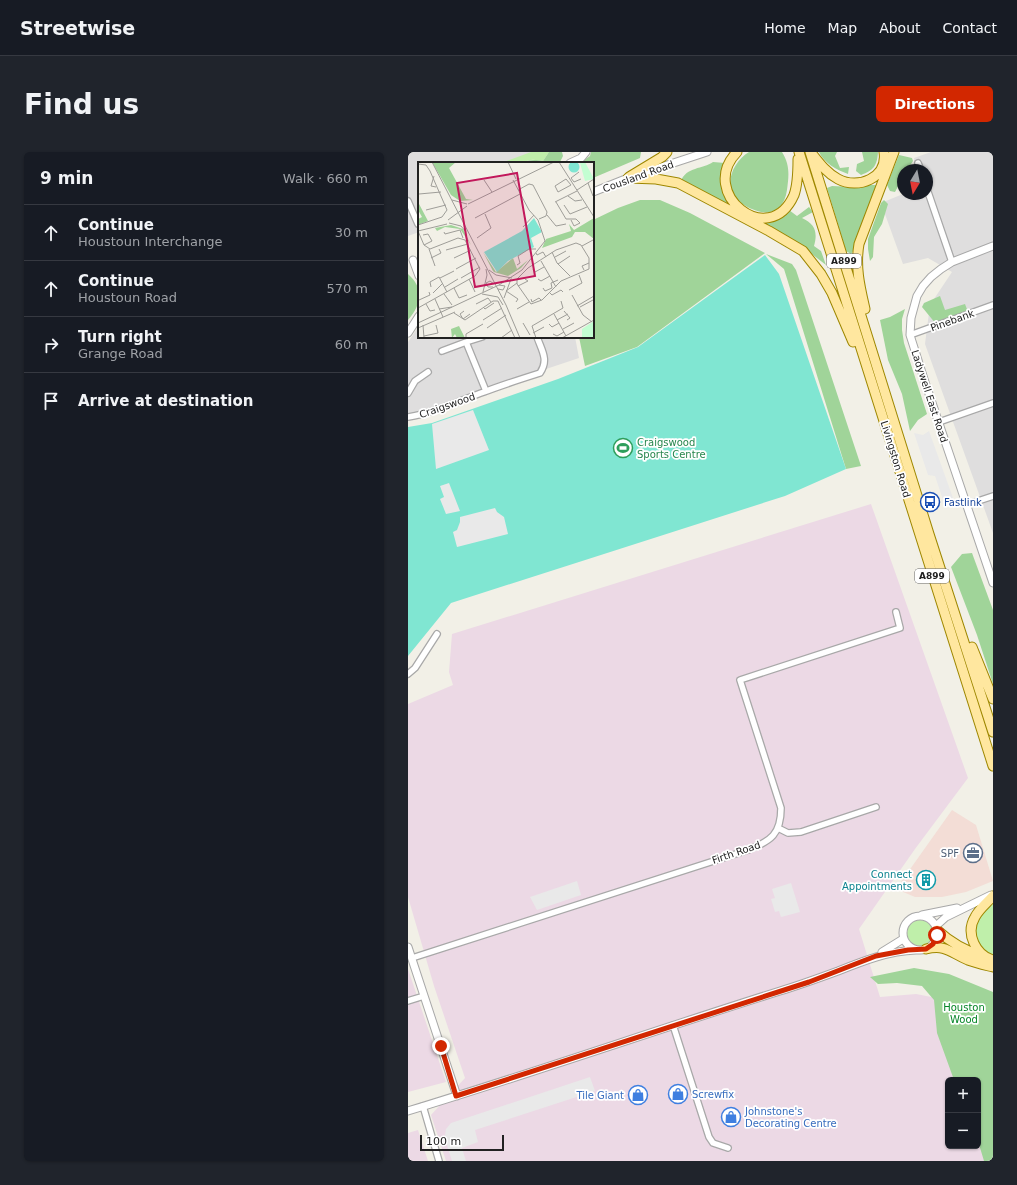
<!DOCTYPE html>
<html lang="en">
<head>
<meta charset="utf-8">
<style>
	body { margin:0; font-family:"DejaVu Sans",sans-serif; background:#20242c; color:#f1f3f6 }
	.controls { position:absolute; right:12px; bottom:12px; display:grid; overflow:hidden; border-radius:6px; box-shadow:0 1px 3px #0004 }
	.controls button { width:36px; height:36px; display:grid; place-items:center; padding:0; border:0; border-bottom:1px solid #363941; background:#171b24; color:#f1f3f6; font:20px sans-serif }
	.compass { position:absolute; left:489px; top:12px; width:36px; height:36px; border-radius:50%; background:#171b24; box-shadow:0 1px 3px #0004; rotate:190deg }
	.scale { position:absolute; left:12px; bottom:10px; width:84px; box-sizing:border-box; padding-left:4px; border:2px solid #212121; border-top:0; font-size:11px; line-height:14px; white-space:nowrap; color:#212121; -webkit-text-stroke:3px #fff; paint-order:stroke }
	.stop { position:absolute; width:12px; height:12px; margin:-9px; border:3px solid #d22700; border-radius:50%; background:#fff }
	.stop.end { background:#d22700; border-color:#fff; box-shadow:0 1px 4px #0008 }
	.list { margin:0; padding:0; list-style:none }
	h2 { display:flex; justify-content:space-between; align-items:center; height:52px; margin:0; padding:0 16px; font-size:17px }
	h2 small { font-size:13px; font-weight:400; color:#9ea1a6 }
	.list li { display:grid; grid-template-columns:26px 1fr auto; gap:12px; align-items:center; box-sizing:border-box; height:56px; padding:0 16px; border-top:1px solid #363941 }
	.list b { display:block; font-size:15px; white-space:nowrap }
	.list p { margin:0; font-size:13px; white-space:nowrap; color:#9ea1a6 }
	.list em { font-size:13px; font-style:normal; color:#9ea1a6 }
	.icon { flex:none; width:22px; height:22px; fill:none; stroke:currentColor; stroke-width:2; stroke-linecap:round; stroke-linejoin:round }
	.map { position:relative; flex:none; width:585px; height:1009px; overflow:hidden; border-radius:6px }
	header { display:flex; align-items:center; gap:24px; box-sizing:border-box; height:56px; padding:0 20px; background:#171b24; border-bottom:1px solid #363941 }
	header strong { font-size:19px }
	nav { display:flex; gap:22px; margin-inline-start:auto; font-size:14px }
	.intro { display:flex; align-items:center; justify-content:space-between; box-sizing:border-box; height:96px; padding:0 24px }
	h1 { margin:0; font-size:28px }
	.button { padding:10px 18px; border-radius:6px; background:#d22700; color:#fff; font-size:14px; font-weight:700 }
	main { display:flex; gap:24px; padding:0 24px }
	aside { flex:1; background:#171b24; border-radius:6px; box-shadow:0 1px 3px #0004 }
	.map>svg:first-child { display:block }
</style>
</head>
<body>
<header>
<strong>Streetwise</strong>
<nav><a>Home</a><a>Map</a><a>About</a><a>Contact</a></nav>
</header>
<div class="intro"><h1>Find us</h1><a class="button">Directions</a></div>
<main>
<aside>
<h2>9 min<small>Walk · 660 m</small></h2>
<ul class="list">
<li><svg class="icon" aria-label="ahead" viewBox="0 0 24 24"><path d="M12 20V5M6 11l6-6 6 6"/></svg><div><b>Continue</b><p>Houstoun Interchange</p></div><em>30 m</em></li>
<li><svg class="icon" aria-label="ahead" viewBox="0 0 24 24"><path d="M12 20V5M6 11l6-6 6 6"/></svg><div><b>Continue</b><p>Houstoun Road</p></div><em>570 m</em></li>
<li><svg class="icon" aria-label="right" viewBox="0 0 24 24"><path d="M7 20v-9h11M14 6l5 5-5 5"/></svg><div><b>Turn right</b><p>Grange Road</p></div><em>60 m</em></li>
<li><svg class="icon" aria-label="arrive" viewBox="0 0 24 24"><path d="M6 21V4h12l-3 4 3 4H6"/></svg><div><b>Arrive at destination</b></div></li>
</ul>
</aside>
<div class="map">
<svg width="585" height="1009" viewBox="0 0 585 1009">
	<rect width="100%" height="100%" fill="#f2f0e7"/>
	<path fill="#dfdede" d="M0,0H144L111,11H11V80L0,84Z
		M523,0H585V381L517,192L522,153L544,120L520,106L495,112L473,51L495,42H519V18H508L506,6Z
		M11,174V185H167L171,206L7,261L0,262V190Z"/>
	<path fill="#f3ddd6" d="M544,658L568,673L585,729L558,740L534,745H507L488,737Z"/>
	<path fill="#ecd9e5" fill-rule="evenodd" d="M463,352L560,626L507,697L451,777L472,845L508,842L585,857V1009H38L23,963L57,926L26,834L0,745V552L45,533L41,520L44,482ZM540,928H570V994H540Z
		M0,817L38,930L0,940Z
		M10,978L20,1009H0V981Z"/>
	<path fill="#bfefaa" d="M123,0H141L135,9C129,8 121,6 116,11H93Z
		M585,752V804C580,801 573,798 570,793C563,777 571,760 585,752Z
		M499 781a13 13 0 1 1 26 0a13 13 0 1 1-26 0Z"/>
	<path fill="#a0d499" d="M141,0H154L155,4L152,10L149,11H116C121,7 129,8 135,9Z
		M183,0H233L232,6L185,26V11H172L182,4Z
		M341,0H374C382,13 381,23 379,38C376,59 362,65 344,57C339,55 332,51 328,47C315,31 326,9 341,0Z
		M411,0H429L427,4L432,16L441,15L440,22C429,18 416,11 411,0Z
		M454,0H470C469,14 466,18 453,23L448,19L449,12L456,9Z
		M491,3L504,6L505,9L499,18H495V25L487,40L482,39L479,33Z
		M305,10L317,11L313,35L323,56L273,29C278,15 295,17 305,10Z
		M458,33H468L446,98L443,102L438,99L419,36L424,34L445,35Z
		M232,48H252L282,61L357,101L229,195L177,214L171,185H185V68L210,56Z
		M476,48L480,52L474,72L466,85L465,105L462,109L460,97V87L473,51Z
		M401,55L405,60L394,66C407,72 410,80 406,94L413,99L418,113L400,99L350,71C362,67 372,69 381,58L389,64Z
		M358,102L384,112L388,118L453,314L438,317L376,117Z
		M0,122C17,137 13,153 0,168Z
		M532,144L537,158L557,152L560,160L528,172L514,155L516,151Z
		M497,157L494,167V178L496,191L519,262L510,268L502,279L494,242L480,208L472,168L482,165Z
		M564,401L585,458V532L569,483L543,415L554,402Z
		M506,816L541,822L585,840V1009H576L570,989V928H546L529,881L526,848L514,834L489,831L470,832L462,825Z"/>
	<path fill="#80e6d2" d="M357,103L371,122L438,317L377,344L43,451L0,504V275L24,271L150,227L230,195Z"/>
	<path fill="#e9e9e9" d="M65,258L81,298L28,317L24,272Z
		M521,279L545,346L538,352L535,348L527,324L520,323L506,281L515,283Z
		M41,331L52,359L38,362L32,347L36,345L32,334Z
		M87,356L89,360L96,365L100,382L49,395L45,380L49,378L52,370V365Z
		M169,729L173,743L129,758L122,745Z
		M383,731L392,760L373,765L371,759L367,760L363,747L367,746L364,737Z
		M182,925L187,939L67,978L70,990L54,996L58,1009H44L38,990L37,983L38,977L43,971Z"/>
	<g fill="none" stroke-linecap="round" stroke-linejoin="round">
		<g stroke="#a8a8a8" stroke-width="8">
			<path id="minor" d="M510,11L513,18
				M519,37L544,110
				M0,49L10,72
				M502,183L585,153
				M74,185L58,190L78,239
				M34,199L58,190
				M0,241L7,229L20,220
				M0,265C26,261 51,249 76,240C94,233 113,227 132,221C141,208 134,199 129,185
				M531,270L585,251
				M558,353L585,344
				M0,522L7,516L29,482
				M370,676L380,681L393,680L468,655
				M4,806L340,698C363,689 373,682 373,656L332,528L492,476L488,460
				M0,849L16,844
				M265,873L301,985L305,991L320,996
				M15,954L31,1009"/>
		</g>
		<g stroke="#a8a8a8" stroke-width="9">
			<path id="tertiary" d="M162,11L173,6L178,0
				M185,40L220,26L299,0
				M585,94L544,110L533,117L523,125L515,134L509,144L503,166L502,183L516,227L585,431
				M5,108L11,124
				M0,181L11,164
				M514,763L549,756
				M495 781a17 17 0 1 1 34 0a17 17 0 1 1-34 0Z
				M528,774L538,765L583,743
				M0,795L49,944
				M474,800L495,787
				M0,959C125,921 248,878 372,839C392,833 411,826 430,819C455,809 480,799 508,798"/>
		</g>
		<g stroke="#9e8700" stroke-width="11">
			<path id="primary" d="M329,0C289,41 361,99 386,43C390,32 390,18 390,7
				M391,0L585,614
				M402,0L521,382L585,580
				M405,3C412,12 419,21 430,27C450,38 480,26 476,0
				M221,25L254,5L259,0
				M220,26L248,27L270,31L361,79L395,99L413,122L424,141L445,190
				M457,157C452,135 447,115 451,92L486,0
				M564,495L585,547
				M585,744C579,751 571,757 567,765C557,782 568,803 585,808
				M529,778C542,790 558,799 574,804
				M518,797C538,792 543,801 560,808C568,811 577,813 585,815"/>
		</g>
		<use href="#minor" stroke="#fff" stroke-width="5.5"/>
		<use href="#tertiary" stroke="#fff" stroke-width="7"/>
		<use href="#primary" stroke="#ffe79f" stroke-width="9"/>
	</g>
	<g fill="none" stroke-linecap="round" stroke-linejoin="round">
		<path stroke="#d22700" stroke-width="5" d="M33,894L48,944L401,830L468,804L500,798L518,797L525,792L529,783"/>
	</g>
	<defs>
		<g id="stadium-ring" transform="scale(1)"><circle r="9.5" fill="#fff" stroke="#2e9e5b" stroke-width="1.5"/><path d="M0-5a6.5 5 0 1 0 0 10a6.5 5 0 1 0 0-10ZM-3.5-1.8h7v3.6h-7Z" fill="#2e9e5b"/></g>
		<g id="bus-ring" transform="scale(1)"><circle r="9.5" fill="#fff" stroke="#1a4fb4" stroke-width="1.5"/><path d="M-5-6H5V4H4V6H2V4H-2V6H-4V4H-5ZM-3.5-4V0h7V-4ZM-3.5 1.2v1.5H-2V1.2ZM2 1.2v1.5H3.5V1.2Z" fill="#1a4fb4"/></g>
		<g id="office-ring" transform="scale(1)"><circle r="9.5" fill="#fff" stroke="#5c6f8a" stroke-width="1.5"/><path d="M-6-3h4V-5.5h4V-3h4V5H-6ZM-1-4.5V-3h2v-1.5ZM-6 0V1H6V0Z" fill="#5c6f8a"/></g>
		<g id="building-ring" transform="scale(1)"><circle r="9.5" fill="#fff" stroke="#0f9aa8" stroke-width="1.5"/><path d="M-4-6H4V6H1V3H-1V6H-4ZM-2.5-4.3h1.7v1.8h-1.7ZM.8-4.3h1.7v1.8H.8ZM-2.5-1h1.7V.8h-1.7ZM.8-1h1.7V.8H.8Z" fill="#0f9aa8"/></g>
		<g id="shop-ring" transform="scale(1)"><circle r="9.5" fill="#fff" stroke="#3f7fe0" stroke-width="1.5"/><path d="M-5-2.5h2.3a2.7 3.5 0 0 1 5.4 0H5L5.5 6h-11ZM-1.5-2.5h3a1.5 2.3 0 0 0-3 0Z" fill="#3f7fe0"/></g>
	</defs>
	<g fill-rule="evenodd">
		<use href="#stadium-ring" x="215" y="296"/>
		<use href="#bus-ring" x="522" y="350"/>
		<use href="#office-ring" x="565" y="701"/>
		<use href="#building-ring" x="518" y="728"/>
		<use href="#shop-ring" x="270" y="942"/>
		<use href="#shop-ring" x="230" y="943"/>
		<use href="#shop-ring" x="323" y="965"/>
	</g>
	<g text-anchor="middle" stroke-width="3.5" stroke-linejoin="round" paint-order="stroke">
		<g fill="#fff" stroke="#646464" stroke-width="1">
			<rect x="419" y="102" width="34" height="14" rx="3"/>
			<rect x="507" y="417" width="34" height="14" rx="3"/>
		</g>
		<g font-size="9" font-weight="bold" fill="#212121">
			<text x="436" y="112">A899</text>
			<text x="524" y="427">A899</text>
		</g>
		<g font-size="10" fill="#212121" stroke="#fff">
			<text transform="translate(230 24) rotate(-20)" y="4">Cousland Road</text>
			<text transform="translate(544 168) rotate(-20)" y="4">Pinebank</text>
			<text transform="translate(522 244) rotate(72)" y="4">Ladywell East Road</text>
			<text transform="translate(39 253) rotate(-19)" y="4">Craigswood</text>
			<text transform="translate(488 307) rotate(73)" y="4">Livingston Road</text>
			<text transform="translate(328 700) rotate(-19)" y="4">Firth Road</text>
		</g>
		<g font-size="10" fill="#27864d" stroke="#fff" text-anchor="start">
			<text x="229" y="294">Craigswood<tspan x="229" dy="12">Sports Centre</tspan></text>
		</g>
		<g font-size="10" fill="#164399" stroke="#fff" text-anchor="start">
			<text x="536" y="354">Fastlink</text>
		</g>
		<g font-size="10" fill="#4e5e75" stroke="#fff" text-anchor="end">
			<text x="551" y="705">SPF</text>
		</g>
		<g font-size="10" fill="#0d838f" stroke="#fff" text-anchor="end">
			<text x="504" y="726">Connect<tspan x="504" dy="12">Appointments</tspan></text>
		</g>
		<g font-size="10" fill="#048527" stroke="#fff">
			<text x="556" y="859">Houston<tspan x="556" dy="12">Wood</tspan></text>
		</g>
		<g font-size="10" fill="#366cbe" stroke="#fff" text-anchor="start">
			<text x="284" y="946">Screwfix</text>
			<text x="216" y="947" text-anchor="end">Tile Giant</text>
			<text x="337" y="963">Johnstone's<tspan x="337" dy="12">Decorating Centre</tspan></text>
		</g>
	</g>
	<g transform="translate(10 10)">
		<rect width="176" height="176" fill="#f2f0e7"/>
		<path d="M14,0H38L31,6L48,37L55,38L42,39L33,33ZM0,40L10,59L0,63V57L4,55L0,48ZM176,56V77L167,70H157L154,75L124,86L128,77L153,69L151,62L156,68ZM33,63L45,67L53,83L42,67L27,65L19,69L17,66ZM65,90L78,110L95,96L99,107L110,98L103,106L90,114L76,110L75,109ZM41,164L47,176H39L37,172L34,176L33,167Z" fill="#a0d499"/>
		<path d="M167,0L176,17L167,19L162,1ZM176,159V176H164V167Z" fill="#c3fed2"/>
		<path d="M150.5 5a5.5 5.5 0 1 1 11 0a5.5 5.5 0 1 1-11 0ZM116,56L124,70L113,76L116,85L90,99L79,110L66,90L104,69Z" fill="#80e6d2"/>
		<path fill="none" stroke="#9e9d98" stroke-width="1" d="M14,0L88,143L102,176M90,0L98,17M141,0L176,55M0,2L8,3L12,9L29,48L24,55L0,63M161,10L153,16L156,20L163,17M16,14L13,24L18,25M148,17L153,23L140,30L137,24ZM66,18L74,30M170,21L175,34M100,28L111,22L115,23L129,50L128,54L121,57M159,28L176,17M1,32L23,30M150,34L157,39L164,38M34,38L49,42M137,40L159,29M138,40L148,57H158L162,61L156,64L153,58M50,42L136,0M146,43L152,52L169,45M8,48L28,43M129,53L138,64L148,62M57,56L102,32M30,58L49,44M31,61L43,64L48,70M105,65L116,53M0,69L6,83L12,87L40,76L47,78L62,107L57,114L0,146M0,69L29,62M26,70L27,72L42,68L45,76M5,73L10,72L14,79L6,83M59,76L73,66L67,52M158,81L163,83L171,96V107L143,119L124,138L113,142L99,122V117L110,106L138,88ZM164,84L175,78M11,87L17,104M28,88L50,82M134,90L139,101L152,114M118,91L119,93L125,90L128,95M137,95L148,89M13,96L23,91L21,87M36,96L53,88M123,99L138,125M140,102L152,94M99,103L102,101L100,94L111,87H118M38,107L58,96M115,107L117,110L126,105M71,108L78,113L94,116M166,108L164,104L171,101M22,116L36,109M43,116L62,105M51,117L57,130M120,117L123,119L132,114M81,123L104,108L127,79L120,58L111,48L95,18M100,124L110,119L107,117M13,125L12,120L21,115L29,130M27,125L40,117M75,125H70L68,121L72,119L76,122M36,126L41,136L49,133M125,126L127,129L134,126L133,121L140,118M151,128L164,121L161,113M65,130L69,113L68,107M15,131L25,121M132,131L134,133L143,128L145,130M26,132L34,143M64,132L80,135L85,143M154,133L165,153L174,160M86,136L93,117M17,137L25,155M113,137L114,140L121,136L123,138M1,138L12,133L11,130M98,140L100,137L88,129L99,121M8,142L12,149L17,148M58,142L70,136L73,140M159,144L176,134M65,145L67,147L76,141M162,145L175,138M21,147L34,145M99,147L111,140M46,149L42,152L45,157L52,152M146,149L152,156L149,158M36,151L47,158L75,139H80L97,176M136,152L148,174M65,158L84,146M139,158L150,152M0,161L81,123L87,124L85,128L80,127M105,161L112,173M131,162L134,165L141,161M5,163L6,176M0,166L37,150M69,166L88,153M145,167L156,161M115,171L126,165M135,172L139,174L146,170M6,174L20,171L18,163M48,176V172L65,162M83,176L94,168M118,176L114,164L145,146L143,139M144,176L176,158"/>
		<path fill="#c2185b" fill-opacity="0.15" stroke="#c2185b" stroke-width="2" d="M99,11L117,114L57,125L39,21Z"/>
		<rect width="176" height="176" fill="none" stroke="#212121" stroke-width="2"/>
	</g>
</svg>
<div class="controls">
<button>+</button>
<button>−</button>
</div>
<svg class="compass" viewBox="-18 -18 36 36"><path d="M0-13l5 13h-10z" fill="#e53935"/><path d="M0 13l5-13h-10z" fill="#9ea1a6"/></svg>
<div class="scale">100 m</div>
<div class="stop" style="left:529px;top:783px"></div>
<div class="stop end" style="left:33px;top:894px"></div>
</div>
</main>
</body>
</html>
